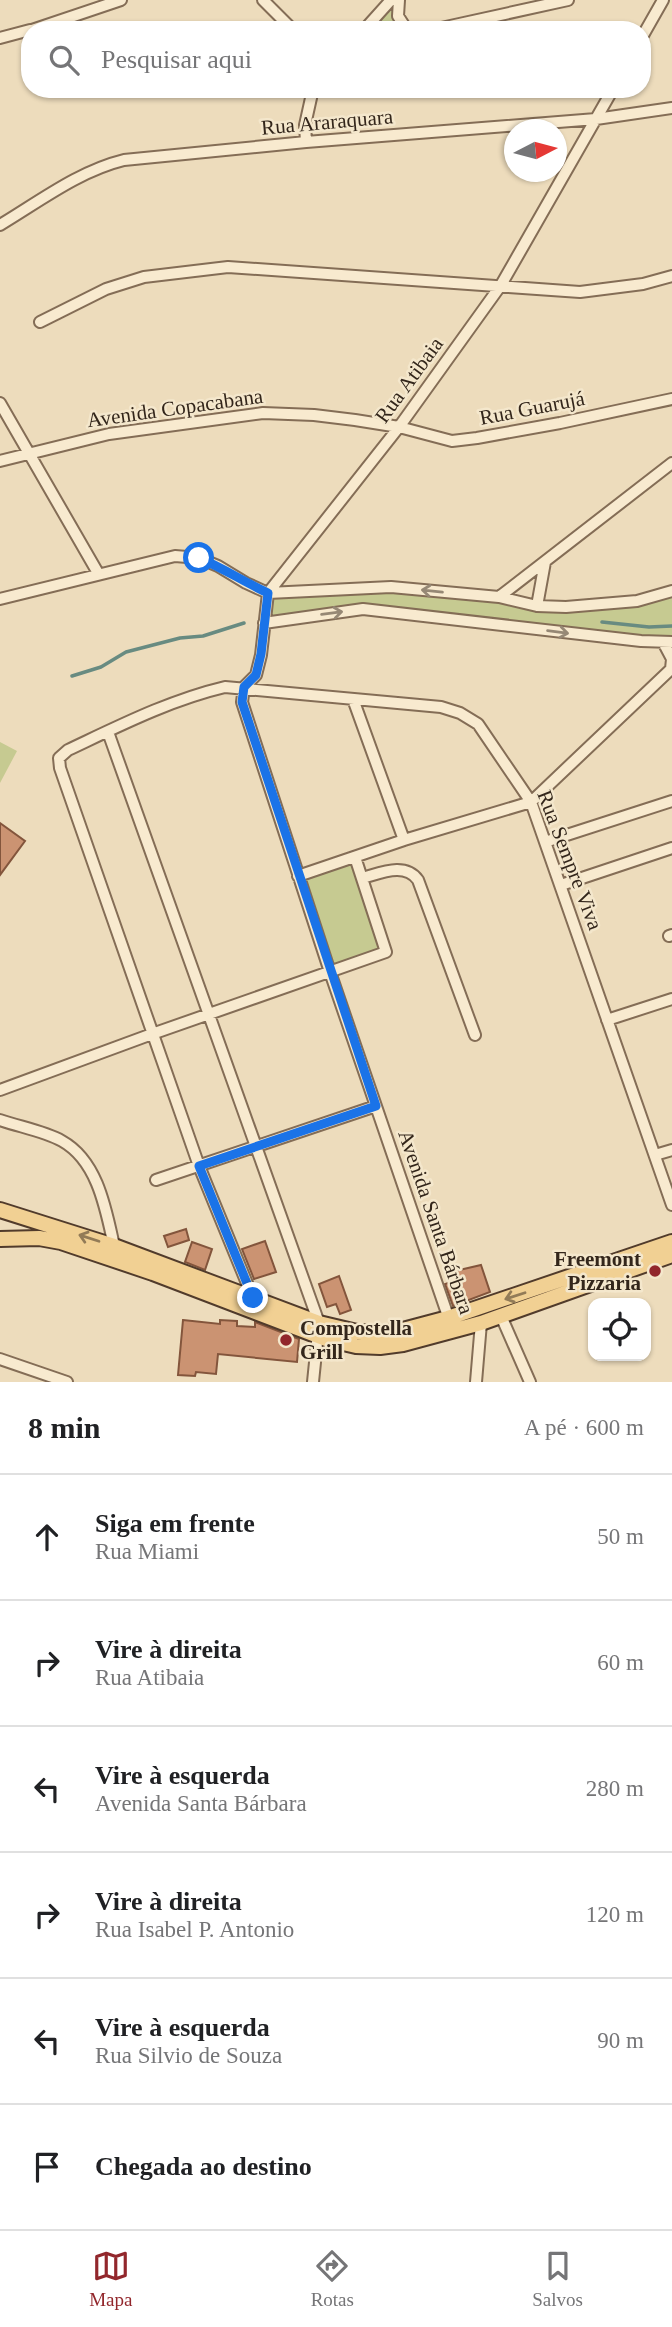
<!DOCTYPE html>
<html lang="pt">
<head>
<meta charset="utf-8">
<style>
	body { margin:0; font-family:"Times New Roman",serif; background:#f2f2f2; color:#202124 }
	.controls { position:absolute; right:21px; bottom:21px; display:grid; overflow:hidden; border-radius:14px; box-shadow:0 2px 5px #0004 }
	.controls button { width:63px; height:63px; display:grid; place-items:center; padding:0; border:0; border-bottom:2px solid #e0e0e0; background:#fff; color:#202124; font:35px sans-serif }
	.compass { position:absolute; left:504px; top:119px; width:63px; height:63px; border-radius:50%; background:#fff; box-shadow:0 2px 5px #0004; rotate:84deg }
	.stop { position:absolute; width:21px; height:21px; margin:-16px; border:5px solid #1a73e8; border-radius:50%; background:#fff }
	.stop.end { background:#1a73e8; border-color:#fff; box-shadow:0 2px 7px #0008 }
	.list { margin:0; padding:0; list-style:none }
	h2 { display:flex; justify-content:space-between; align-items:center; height:91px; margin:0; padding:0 28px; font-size:30px }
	h2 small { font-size:23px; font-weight:400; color:#757577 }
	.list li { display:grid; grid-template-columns:46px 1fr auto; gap:21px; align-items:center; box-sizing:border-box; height:126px; padding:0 28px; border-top:2px solid #e0e0e0 }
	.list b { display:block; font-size:26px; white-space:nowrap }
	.list p { margin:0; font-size:23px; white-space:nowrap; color:#757577 }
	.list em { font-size:23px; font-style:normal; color:#757577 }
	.icon { flex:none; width:38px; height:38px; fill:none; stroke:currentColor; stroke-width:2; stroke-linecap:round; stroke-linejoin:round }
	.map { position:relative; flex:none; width:672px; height:1382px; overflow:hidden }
	.search { position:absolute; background:#fff; box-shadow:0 2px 5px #0004; left:21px; right:21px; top:21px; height:77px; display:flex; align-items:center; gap:18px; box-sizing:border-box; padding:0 24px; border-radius:28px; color:#757577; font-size:26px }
	.sheet { height:847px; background:#fff }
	nav { display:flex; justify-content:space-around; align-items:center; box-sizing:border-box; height:98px; border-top:2px solid #e0e0e0; background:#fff; font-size:19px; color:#757577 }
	nav a { display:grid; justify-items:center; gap:4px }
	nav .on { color:#92272c }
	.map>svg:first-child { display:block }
</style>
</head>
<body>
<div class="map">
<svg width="672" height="1382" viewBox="0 0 672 1382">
	<rect width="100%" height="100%" fill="#eddcbc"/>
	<path fill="#c6ca91" d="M392,0L407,30H365Z
		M391,587L566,607L672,591V642L363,609L264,623L268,593Z
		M0,742L17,751L0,783Z
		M355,857L386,952L330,972L298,876Z"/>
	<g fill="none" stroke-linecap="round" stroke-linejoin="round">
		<path stroke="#688b81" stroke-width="3.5" d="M602,622L649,627L672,626
			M72,676L101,667L126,652L180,638L203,636L244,623"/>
	</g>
	<path fill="#cb9372" stroke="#83553c" stroke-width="2" d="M0,823L25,841L0,875Z
		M186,1229L189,1240L168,1247L164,1236Z
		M265,1241L276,1272L254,1279L242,1249Z
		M192,1242L212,1249L205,1270L185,1262Z
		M481,1265L490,1292L453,1306L445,1284L457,1280L455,1271Z
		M339,1276L351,1310L340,1314L336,1304L327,1307L319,1284Z
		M183,1320L220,1324V1320L237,1321V1326L255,1327V1322L299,1339L297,1362L218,1354L216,1374L196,1372L195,1376L178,1375Z"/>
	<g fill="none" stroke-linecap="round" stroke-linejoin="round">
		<g stroke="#846d56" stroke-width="14">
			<path id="minor" d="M263,0L293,30
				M399,0L398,16L407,30
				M32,30L121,0
				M364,30L391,0
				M432,30L568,0
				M642,37L663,0
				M0,38L30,30
				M306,142L305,125L313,89
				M0,225C40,201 79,171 124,160L306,142L596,119L672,108
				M40,322L106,289L144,277L228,267L580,292L643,284L672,276
				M0,403L98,573
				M0,461L109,434L263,413L314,415L355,420L399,427L452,441L477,438L560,423L672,399
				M499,597L672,463
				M0,599L175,556L199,558L218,566L246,583L268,593L391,587L499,597L537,606L566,607L637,601L672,591
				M537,606L545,562
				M264,623L363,609L641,641L672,642
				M663,642L672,659L671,669
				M244,687L256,675L261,655L268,593L399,427L501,285L613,89
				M244,687L242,702L330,972L450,1322
				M353,699L404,840
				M108,732L319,1323L313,1382
				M545,842L672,801
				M298,876L404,840L531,802L672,668
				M362,878C381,873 405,862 418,880L475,1035
				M561,885L672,848
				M669,936L672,935
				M607,1020L672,999
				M0,1090L152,1034L386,952L355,857
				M0,1120C20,1127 44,1131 62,1141C98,1161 106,1210 114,1246
				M655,1155L672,1150
				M156,1180L376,1106
				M253,1298L199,1166L60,768L59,758L68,750C119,726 170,700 225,687L441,707L460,713L478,724L531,802L672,1205
				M501,1316L530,1382
				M0,1359L67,1382
				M476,1382L481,1323"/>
		</g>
		<g stroke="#513b2b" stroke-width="18">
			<path id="major" d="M0,1210L114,1246L319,1323L357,1332L379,1333L399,1331L448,1318L672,1242
				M0,1239L39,1238L61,1242L153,1273L326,1339L356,1346L380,1347L403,1344L481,1323L672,1255"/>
		</g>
		<use href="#minor" stroke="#f8eacf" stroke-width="10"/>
		<use href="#major" stroke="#f1d093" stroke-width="14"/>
	</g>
	<defs><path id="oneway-shaft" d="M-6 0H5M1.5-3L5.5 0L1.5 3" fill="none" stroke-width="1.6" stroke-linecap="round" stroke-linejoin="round" transform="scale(1.75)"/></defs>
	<g stroke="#968875">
		<use href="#oneway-shaft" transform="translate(432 591) rotate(-174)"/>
		<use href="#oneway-shaft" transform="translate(332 613) rotate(-7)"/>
		<use href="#oneway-shaft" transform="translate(558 632) rotate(7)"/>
	</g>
	<g stroke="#927b57">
		<use href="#oneway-shaft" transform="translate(89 1238) rotate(-162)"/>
		<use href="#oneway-shaft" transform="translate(515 1296) rotate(162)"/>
	</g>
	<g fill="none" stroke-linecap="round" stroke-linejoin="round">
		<path stroke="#1a73e8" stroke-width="9" d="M199,558C223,568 244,582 268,593L261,654L256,675L244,687L242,702L376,1106L199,1166L253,1298"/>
	</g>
	<g fill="#92272c" stroke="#f4e7cc" stroke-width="2.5">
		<circle cx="655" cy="1271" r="7"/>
		<circle cx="286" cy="1340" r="7"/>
	</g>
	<g text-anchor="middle" stroke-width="5" stroke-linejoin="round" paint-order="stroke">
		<g font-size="21" fill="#33261b" stroke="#f4e7cc">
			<text transform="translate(327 122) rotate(-5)" y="7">Rua Araraquara</text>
			<text transform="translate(409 380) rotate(-54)" y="7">Rua Atibaia</text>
			<text transform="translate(175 408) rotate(-8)" y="7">Avenida Copacabana</text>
			<text transform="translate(532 408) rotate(-11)" y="7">Rua Guarujá</text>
			<text transform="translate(570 860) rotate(69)" y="7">Rua Sempre Viva</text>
			<text transform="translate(436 1222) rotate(71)" y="7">Avenida Santa Bárbara</text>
		</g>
		<g font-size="21" font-weight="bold" fill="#33261b" stroke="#f4e7cc" text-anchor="end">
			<text x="641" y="1266">Freemont<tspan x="641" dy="24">Pizzaria</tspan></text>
			<text x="300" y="1335" text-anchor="start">Compostella<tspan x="300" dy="24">Grill</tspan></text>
		</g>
	</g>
</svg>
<div class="controls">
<button><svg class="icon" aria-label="locate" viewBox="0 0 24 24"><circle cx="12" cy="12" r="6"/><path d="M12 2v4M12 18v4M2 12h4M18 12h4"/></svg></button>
</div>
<svg class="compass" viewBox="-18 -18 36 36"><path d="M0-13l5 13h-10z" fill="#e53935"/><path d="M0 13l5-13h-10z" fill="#757577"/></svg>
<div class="stop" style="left:199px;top:558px"></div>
<div class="stop end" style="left:253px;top:1298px"></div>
<div class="search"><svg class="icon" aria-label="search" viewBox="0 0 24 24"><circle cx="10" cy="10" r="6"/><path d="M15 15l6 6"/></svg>Pesquisar aqui</div>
</div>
<section class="sheet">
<h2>8 min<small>A pé · 600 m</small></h2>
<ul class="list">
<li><svg class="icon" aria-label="ahead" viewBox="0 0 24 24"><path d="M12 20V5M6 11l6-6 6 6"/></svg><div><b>Siga em frente</b><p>Rua Miami</p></div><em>50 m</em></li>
<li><svg class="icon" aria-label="right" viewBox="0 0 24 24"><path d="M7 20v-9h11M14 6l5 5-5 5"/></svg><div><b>Vire à direita</b><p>Rua Atibaia</p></div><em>60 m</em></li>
<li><svg class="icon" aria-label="left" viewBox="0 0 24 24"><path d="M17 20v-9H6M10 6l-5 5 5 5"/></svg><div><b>Vire à esquerda</b><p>Avenida Santa Bárbara</p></div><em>280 m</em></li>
<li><svg class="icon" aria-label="right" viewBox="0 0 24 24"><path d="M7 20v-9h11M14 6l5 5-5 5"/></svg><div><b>Vire à direita</b><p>Rua Isabel P. Antonio</p></div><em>120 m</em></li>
<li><svg class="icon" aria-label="left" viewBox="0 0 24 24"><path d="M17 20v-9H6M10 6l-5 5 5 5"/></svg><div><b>Vire à esquerda</b><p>Rua Silvio de Souza</p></div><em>90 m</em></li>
<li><svg class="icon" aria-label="arrive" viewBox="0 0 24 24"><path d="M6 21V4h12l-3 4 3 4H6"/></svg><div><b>Chegada ao destino</b></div></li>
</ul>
</section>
<nav>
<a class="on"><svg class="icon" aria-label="map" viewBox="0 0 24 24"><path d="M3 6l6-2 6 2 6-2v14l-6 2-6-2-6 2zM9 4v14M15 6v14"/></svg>Mapa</a>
<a><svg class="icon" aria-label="directions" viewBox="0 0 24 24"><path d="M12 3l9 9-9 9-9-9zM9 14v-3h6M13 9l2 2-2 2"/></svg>Rotas</a>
<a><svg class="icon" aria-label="saved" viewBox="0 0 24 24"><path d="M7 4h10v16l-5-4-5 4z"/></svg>Salvos</a>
</nav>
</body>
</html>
